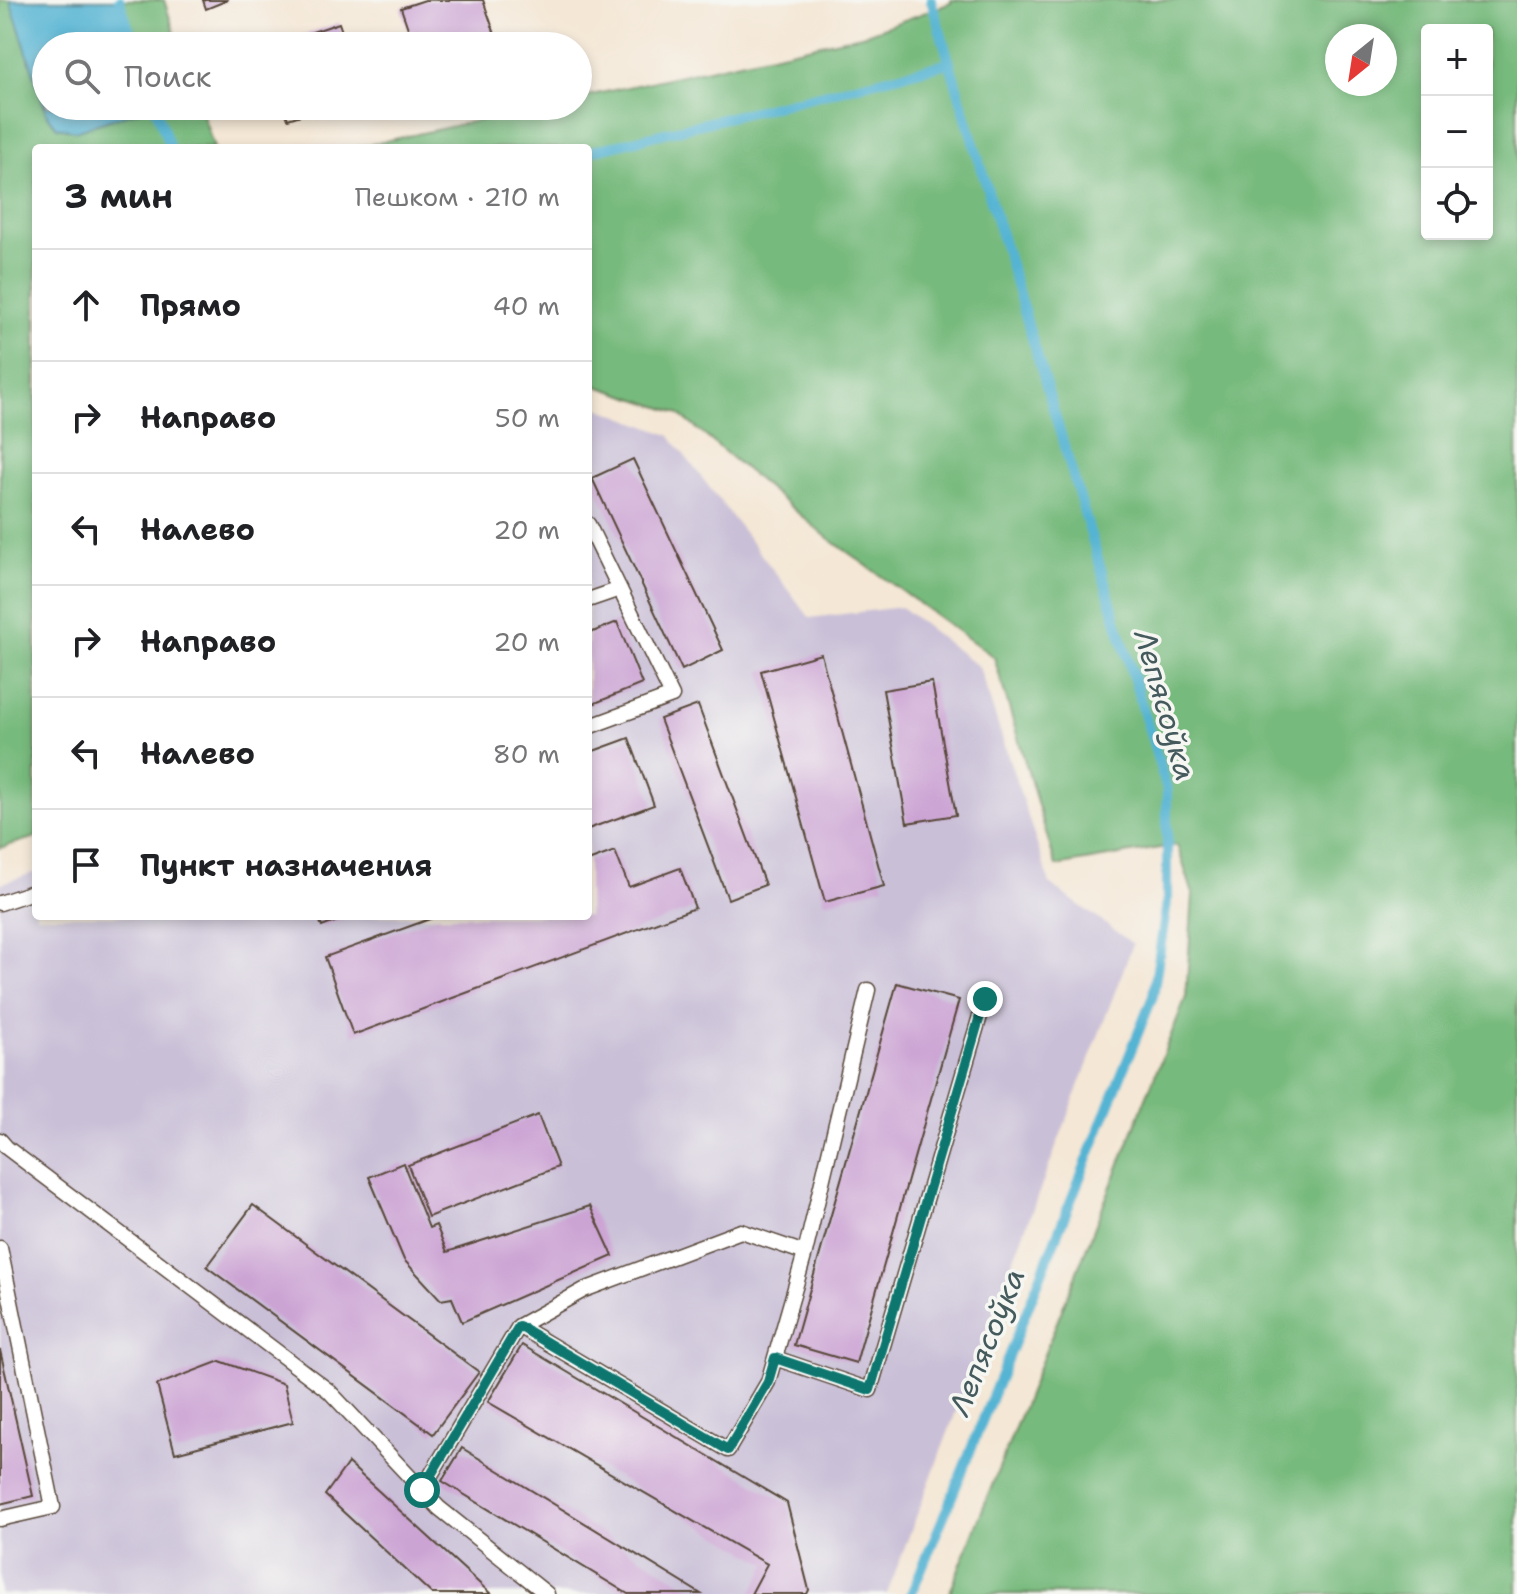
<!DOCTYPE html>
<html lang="ru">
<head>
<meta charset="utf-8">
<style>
	body { margin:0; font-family:"Shantell Sans",sans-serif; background:#f2f2f2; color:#202124 }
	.controls { position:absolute; right:24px; top:24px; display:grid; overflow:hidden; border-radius:8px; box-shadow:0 4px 12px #0003 }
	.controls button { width:72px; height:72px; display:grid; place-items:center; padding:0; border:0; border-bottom:2px solid #e0e0e0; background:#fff; color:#202124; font:40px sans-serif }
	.compass { position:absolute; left:1325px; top:24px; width:72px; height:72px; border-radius:50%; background:#fff; box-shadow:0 4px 12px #0003; rotate:210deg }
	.stop { position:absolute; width:24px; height:24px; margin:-18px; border:6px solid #0f766e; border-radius:50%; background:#fff }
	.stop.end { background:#0f766e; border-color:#fff; box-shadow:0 2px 8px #0008 }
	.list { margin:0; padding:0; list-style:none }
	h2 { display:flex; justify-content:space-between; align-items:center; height:104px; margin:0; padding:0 32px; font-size:34px }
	h2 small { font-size:26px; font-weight:400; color:#757577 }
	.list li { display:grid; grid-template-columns:52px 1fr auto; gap:24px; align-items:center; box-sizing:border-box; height:112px; padding:0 32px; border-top:2px solid #e0e0e0 }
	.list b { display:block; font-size:30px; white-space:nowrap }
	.list em { font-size:26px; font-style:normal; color:#757577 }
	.icon { flex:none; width:44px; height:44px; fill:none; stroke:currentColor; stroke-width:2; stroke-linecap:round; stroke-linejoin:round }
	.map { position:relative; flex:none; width:1517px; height:1594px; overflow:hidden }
	.search { position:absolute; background:#fff; box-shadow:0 4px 12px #0003; left:32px; top:32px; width:560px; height:88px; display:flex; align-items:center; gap:20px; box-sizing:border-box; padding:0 28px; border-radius:44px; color:#757577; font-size:30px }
	.panel { position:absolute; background:#fff; box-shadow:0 4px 12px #0003; left:32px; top:144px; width:560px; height:776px; border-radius:8px }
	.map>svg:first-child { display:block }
</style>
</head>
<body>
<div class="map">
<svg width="1517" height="1594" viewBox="0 0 1517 1594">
	<rect width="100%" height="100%" fill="#f6f6f2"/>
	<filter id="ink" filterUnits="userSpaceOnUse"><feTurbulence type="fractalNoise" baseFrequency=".0125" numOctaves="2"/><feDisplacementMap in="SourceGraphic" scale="16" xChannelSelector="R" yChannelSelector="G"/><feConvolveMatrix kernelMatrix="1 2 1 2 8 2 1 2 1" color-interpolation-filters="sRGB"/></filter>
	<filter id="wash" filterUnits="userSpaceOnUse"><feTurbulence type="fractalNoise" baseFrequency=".006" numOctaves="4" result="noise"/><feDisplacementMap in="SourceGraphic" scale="32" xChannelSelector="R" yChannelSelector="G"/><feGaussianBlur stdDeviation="1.8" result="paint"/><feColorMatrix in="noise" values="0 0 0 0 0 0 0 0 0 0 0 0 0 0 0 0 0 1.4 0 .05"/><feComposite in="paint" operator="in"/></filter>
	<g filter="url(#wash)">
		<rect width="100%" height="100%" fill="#f4e7d5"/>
		<path fill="#c9bfd7" d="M588,404L669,435L810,618L901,607L979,667L1050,884L1133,944L887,1594H0V884L36,872V916H588Z"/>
		<path fill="#77ba7d" stroke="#59724e" stroke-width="2" fill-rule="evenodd" d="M0,0H164L179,46H46V106H200L214,148H36V837L0,848Z
			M951,0H1517V1594H949L1186,997L1193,894L1177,845L1056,866L994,657L828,538L678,413L588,383V148H354L543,106H578V98L866,34L951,3ZM1427,30H1487V234H1427ZM1337,36H1385V84H1337Z"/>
		<path fill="#54b4d3" stroke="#486f78" stroke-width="2" d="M10,0H119L135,46H46V106H154L75,131L57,127L47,115Z"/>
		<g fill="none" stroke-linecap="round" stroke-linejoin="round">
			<path stroke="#54b4d3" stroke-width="10" d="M119,0L135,46
				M155,106L170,148
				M588,152L949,63
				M911,1594L951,1499L1153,996L1167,902V790L931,0"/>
		</g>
		<g id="blocks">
			<path fill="#cca4d4" d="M203,0H228L206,9Z
				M425,0H483L499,46H414L401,8Z
				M339,23L347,46H274V45Z
				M283,106H325L326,107L288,119Z
				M633,459L723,650L682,670L592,478Z
				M617,622L642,684L588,706V634Z
				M821,654L884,886L825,902L761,671Z
				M932,682L956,815L907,823L883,690Z
				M698,705L765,885L728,899L660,719Z
				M629,738L654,805L588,829V753Z
				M615,851L629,887L680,868L695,908L353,1035L325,957L438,916H588V861Z
				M318,916H350L322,927Z
				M897,983L959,1000L856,1363L794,1345Z
				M538,1115L558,1167L428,1217L408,1165Z
				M403,1163L429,1228L436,1225L447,1252L590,1206L613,1256L462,1322L452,1298L441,1300L404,1260L369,1177Z
				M253,1205L479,1372L433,1434L207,1267Z
				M522,1345L787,1503L809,1590L807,1594H751L767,1564L488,1402Z
				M0,1350L33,1496L0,1504Z
				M220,1361L284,1384L293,1422L175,1453L157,1385Z
				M462,1448L701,1594H628L442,1481Z
				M348,1463L491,1594H432L325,1495Z"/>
		</g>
	</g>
	<g filter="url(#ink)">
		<use href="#blocks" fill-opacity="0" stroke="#574639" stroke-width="2"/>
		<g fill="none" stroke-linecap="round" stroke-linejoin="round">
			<g stroke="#574639" stroke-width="17">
				<path id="service" d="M588,524L672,696L588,727
					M588,600L620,589
					M0,903L36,891
					M0,1140L7,1148L329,1391L439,1508L547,1594
					M0,1248L53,1507L0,1519
					M519,1326L728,1450L768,1382L805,1253
					M775,1358L870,1390L985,999
					M422,1490L519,1326L584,1290L741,1231L805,1253L868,990"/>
			</g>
			<use href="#service" stroke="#fff" stroke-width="14"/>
		</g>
	</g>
	<g fill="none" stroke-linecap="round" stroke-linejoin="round" filter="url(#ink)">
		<path stroke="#0f766e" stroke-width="10" d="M422,1490L519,1326L728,1450L768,1382L775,1358L870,1390L985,999"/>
	</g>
	<g text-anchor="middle" stroke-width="7" stroke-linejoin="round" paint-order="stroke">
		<g font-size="30" font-style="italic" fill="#445a5d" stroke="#f6f6f2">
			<text transform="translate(1165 705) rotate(74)" y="10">Лепясоўка</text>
			<text transform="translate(987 1342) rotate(-68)" y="10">Лепясоўка</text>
		</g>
	</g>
</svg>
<div class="controls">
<button>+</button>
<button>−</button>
<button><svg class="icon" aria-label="locate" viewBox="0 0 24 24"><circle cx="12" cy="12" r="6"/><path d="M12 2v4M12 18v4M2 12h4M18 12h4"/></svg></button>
</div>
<svg class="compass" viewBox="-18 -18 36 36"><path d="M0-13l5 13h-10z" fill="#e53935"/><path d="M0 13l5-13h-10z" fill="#757577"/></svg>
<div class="stop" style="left:422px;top:1490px"></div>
<div class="stop end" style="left:985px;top:999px"></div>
<div class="search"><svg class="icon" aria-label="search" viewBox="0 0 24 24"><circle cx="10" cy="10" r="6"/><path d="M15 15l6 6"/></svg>Поиск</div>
<section class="panel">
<h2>3 мин<small>Пешком · 210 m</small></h2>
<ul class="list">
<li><svg class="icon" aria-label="ahead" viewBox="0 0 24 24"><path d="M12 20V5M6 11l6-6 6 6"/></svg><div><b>Прямо</b></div><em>40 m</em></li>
<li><svg class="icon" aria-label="right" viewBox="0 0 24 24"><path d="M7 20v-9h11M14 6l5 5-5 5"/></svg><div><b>Направо</b></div><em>50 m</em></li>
<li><svg class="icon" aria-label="left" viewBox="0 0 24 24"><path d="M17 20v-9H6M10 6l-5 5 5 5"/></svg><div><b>Налево</b></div><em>20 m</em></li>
<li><svg class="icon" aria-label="right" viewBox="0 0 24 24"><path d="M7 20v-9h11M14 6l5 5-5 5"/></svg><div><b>Направо</b></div><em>20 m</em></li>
<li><svg class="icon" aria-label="left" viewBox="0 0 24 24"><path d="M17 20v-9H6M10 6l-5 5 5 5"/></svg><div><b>Налево</b></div><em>80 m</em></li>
<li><svg class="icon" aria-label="arrive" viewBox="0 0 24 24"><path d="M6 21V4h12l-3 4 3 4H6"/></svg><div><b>Пункт назначения</b></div></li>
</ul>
</section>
</div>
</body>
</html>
